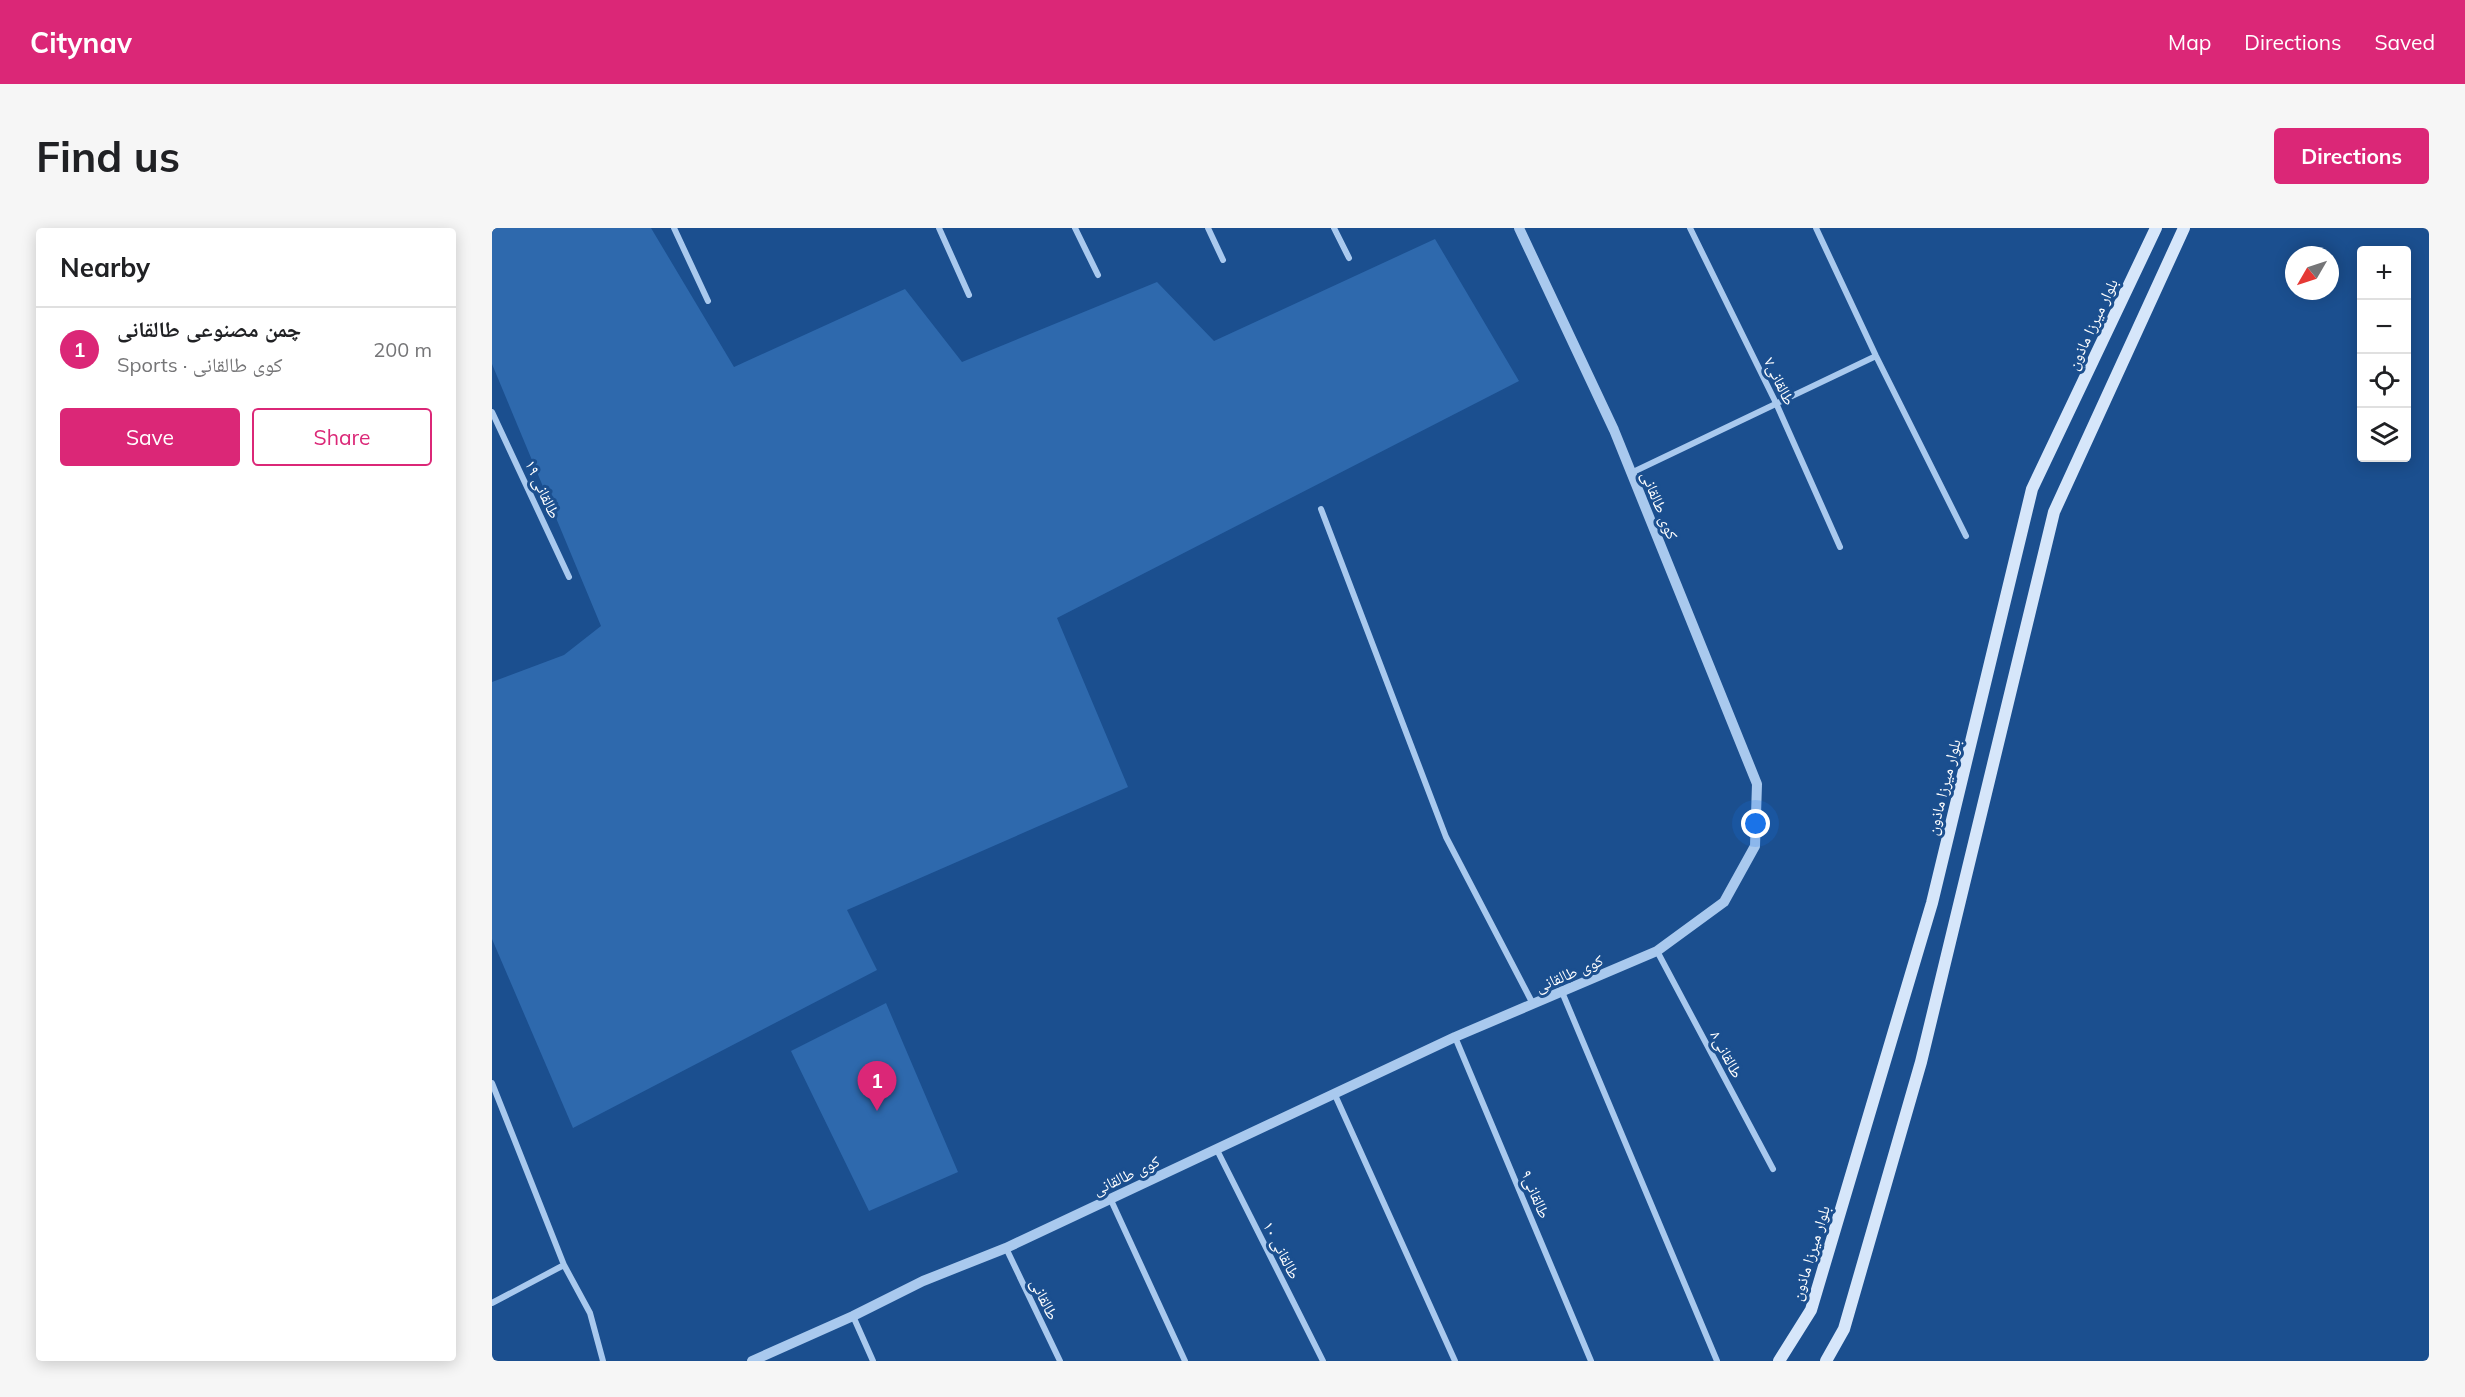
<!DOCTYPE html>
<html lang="en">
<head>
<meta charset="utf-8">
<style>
	body { margin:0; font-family:Mulish,"Noto Naskh Arabic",sans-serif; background:#f6f6f6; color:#202124 }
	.controls { position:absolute; right:18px; top:18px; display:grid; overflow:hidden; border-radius:6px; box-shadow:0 3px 15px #0003 }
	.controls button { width:54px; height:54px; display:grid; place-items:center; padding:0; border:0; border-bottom:2px solid #e0e0e0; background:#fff; color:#202124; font:30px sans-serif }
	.compass { position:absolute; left:1793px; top:18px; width:54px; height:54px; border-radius:50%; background:#fff; box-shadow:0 3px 15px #0003; rotate:231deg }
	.you { position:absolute; left:1264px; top:596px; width:21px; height:21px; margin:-15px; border:4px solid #fff; border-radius:50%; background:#1a73e8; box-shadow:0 0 0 9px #1a73e833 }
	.badge { display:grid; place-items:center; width:39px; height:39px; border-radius:50%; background:#db2777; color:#fff; font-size:20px; font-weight:700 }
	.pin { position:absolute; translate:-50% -50px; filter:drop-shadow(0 2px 3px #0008) }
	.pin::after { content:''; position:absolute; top:32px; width:21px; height:18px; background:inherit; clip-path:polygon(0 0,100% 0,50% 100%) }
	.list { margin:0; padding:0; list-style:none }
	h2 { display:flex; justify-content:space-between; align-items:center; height:78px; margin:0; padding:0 24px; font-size:26px }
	h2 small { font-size:20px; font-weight:400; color:#757577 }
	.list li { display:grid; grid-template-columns:39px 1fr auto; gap:18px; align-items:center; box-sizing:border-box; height:84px; padding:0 24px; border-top:2px solid #e0e0e0 }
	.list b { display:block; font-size:22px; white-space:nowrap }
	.list p { margin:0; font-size:20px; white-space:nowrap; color:#757577 }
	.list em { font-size:20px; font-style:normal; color:#757577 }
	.actions { display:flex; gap:12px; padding:18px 24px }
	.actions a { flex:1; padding:14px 0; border:2px solid #db2777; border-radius:6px; text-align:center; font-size:21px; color:#db2777 }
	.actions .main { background:#db2777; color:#fff }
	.icon { flex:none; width:33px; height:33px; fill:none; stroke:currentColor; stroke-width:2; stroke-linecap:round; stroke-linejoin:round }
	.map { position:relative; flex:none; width:1937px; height:1133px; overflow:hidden; border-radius:6px }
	header { display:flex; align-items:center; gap:36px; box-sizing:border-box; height:84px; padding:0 30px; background:#db2777; color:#fff }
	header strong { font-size:28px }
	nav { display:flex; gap:33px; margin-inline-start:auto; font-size:21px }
	.intro { display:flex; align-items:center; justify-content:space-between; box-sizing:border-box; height:144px; padding:0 36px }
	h1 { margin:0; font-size:42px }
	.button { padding:15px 27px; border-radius:6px; background:#db2777; color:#fff; font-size:21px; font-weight:700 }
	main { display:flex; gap:36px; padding:0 36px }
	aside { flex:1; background:#fff; border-radius:6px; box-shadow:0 3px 15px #0003 }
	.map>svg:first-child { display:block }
</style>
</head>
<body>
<header>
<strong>Citynav</strong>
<nav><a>Map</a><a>Directions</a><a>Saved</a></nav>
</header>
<div class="intro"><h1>Find us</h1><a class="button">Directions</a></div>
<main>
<aside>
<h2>Nearby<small></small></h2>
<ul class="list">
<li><span class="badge">1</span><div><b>چمن مصنوعی طالقانی</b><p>Sports · کوی طالقانی</p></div><em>200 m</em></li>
</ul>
<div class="actions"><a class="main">Save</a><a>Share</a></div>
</aside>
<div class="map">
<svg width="1937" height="1133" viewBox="0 0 1937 1133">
	<rect width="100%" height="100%" fill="#1b4f8f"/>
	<path fill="#2e69ad" d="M0,0H159L242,139L413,61L470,134L665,54L722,113L943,11L1027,153L565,390L636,559L355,682L385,742L81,900L0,711V454L72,427L109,398L0,136Z
		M394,775L466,944L377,983L299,823Z"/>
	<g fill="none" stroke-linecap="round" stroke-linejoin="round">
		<path stroke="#a9c9ee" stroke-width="6" d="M182,0L216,73
			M447,0L477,67
			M583,0L606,47
			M716,0L731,32
			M842,0L857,30
			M1198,0L1284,175L1348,319
			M1324,0L1384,128L1474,308
			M0,184L77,349
			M1139,245L1384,128
			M829,281L954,609L1041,776
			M1165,723L1281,941
			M1070,764L1225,1133
			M963,809L1099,1133
			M0,855L72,1037L98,1085L111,1133
			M843,867L963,1133
			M725,922L831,1133
			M618,970L693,1133
			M514,1020L568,1133
			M0,1075L72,1037
			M361,1088L381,1133"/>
		<path stroke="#a9c9ee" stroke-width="10" d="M260,1133L361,1088L431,1053L514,1020L963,809L1165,723L1232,674L1263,618L1265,556L1122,202L1027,0"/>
		<path stroke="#d6e6fa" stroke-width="12" d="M1287,1133L1319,1082L1440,675L1540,261L1664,0
			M1334,1133L1352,1101L1429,834L1562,284L1692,0"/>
	</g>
	<g text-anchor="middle" stroke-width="6" stroke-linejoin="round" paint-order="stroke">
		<g font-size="16" fill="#fff" stroke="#1b4f8f">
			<text transform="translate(1600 96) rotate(-65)" y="6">بلوار میرزا ماذون</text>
			<text transform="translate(1288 153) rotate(64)" y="6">طالقانی۷</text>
			<text transform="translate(51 261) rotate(65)" y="6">طالقانی ۱۹</text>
			<text transform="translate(1168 277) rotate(68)" y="6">کوی طالقانی</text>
			<text transform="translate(1451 559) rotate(-76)" y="6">بلوار میرزا ماذون</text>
			<text transform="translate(1077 745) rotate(-23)" y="6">کوی طالقانی</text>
			<text transform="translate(1235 826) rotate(62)" y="6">طالقانی۸</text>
			<text transform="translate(634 947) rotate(-25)" y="6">کوی طالقانی</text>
			<text transform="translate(1044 966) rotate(67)" y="6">طالقانی۹</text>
			<text transform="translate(790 1022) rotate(63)" y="6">طالقانی ۱۰</text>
			<text transform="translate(1318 1025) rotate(-73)" y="6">بلوار میرزا ماذون</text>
			<text transform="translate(553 1071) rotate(64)" y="6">طالقانی</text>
		</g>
	</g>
</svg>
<div class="controls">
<button>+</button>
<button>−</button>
<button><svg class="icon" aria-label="locate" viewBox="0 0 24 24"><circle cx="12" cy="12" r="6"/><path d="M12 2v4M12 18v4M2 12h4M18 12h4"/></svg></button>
<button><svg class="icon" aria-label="layers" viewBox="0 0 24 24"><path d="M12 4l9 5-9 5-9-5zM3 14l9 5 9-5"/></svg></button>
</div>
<svg class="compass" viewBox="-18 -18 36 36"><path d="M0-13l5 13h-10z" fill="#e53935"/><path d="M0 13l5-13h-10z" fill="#757577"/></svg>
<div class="you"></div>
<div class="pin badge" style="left:385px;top:883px">1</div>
</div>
</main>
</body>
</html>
